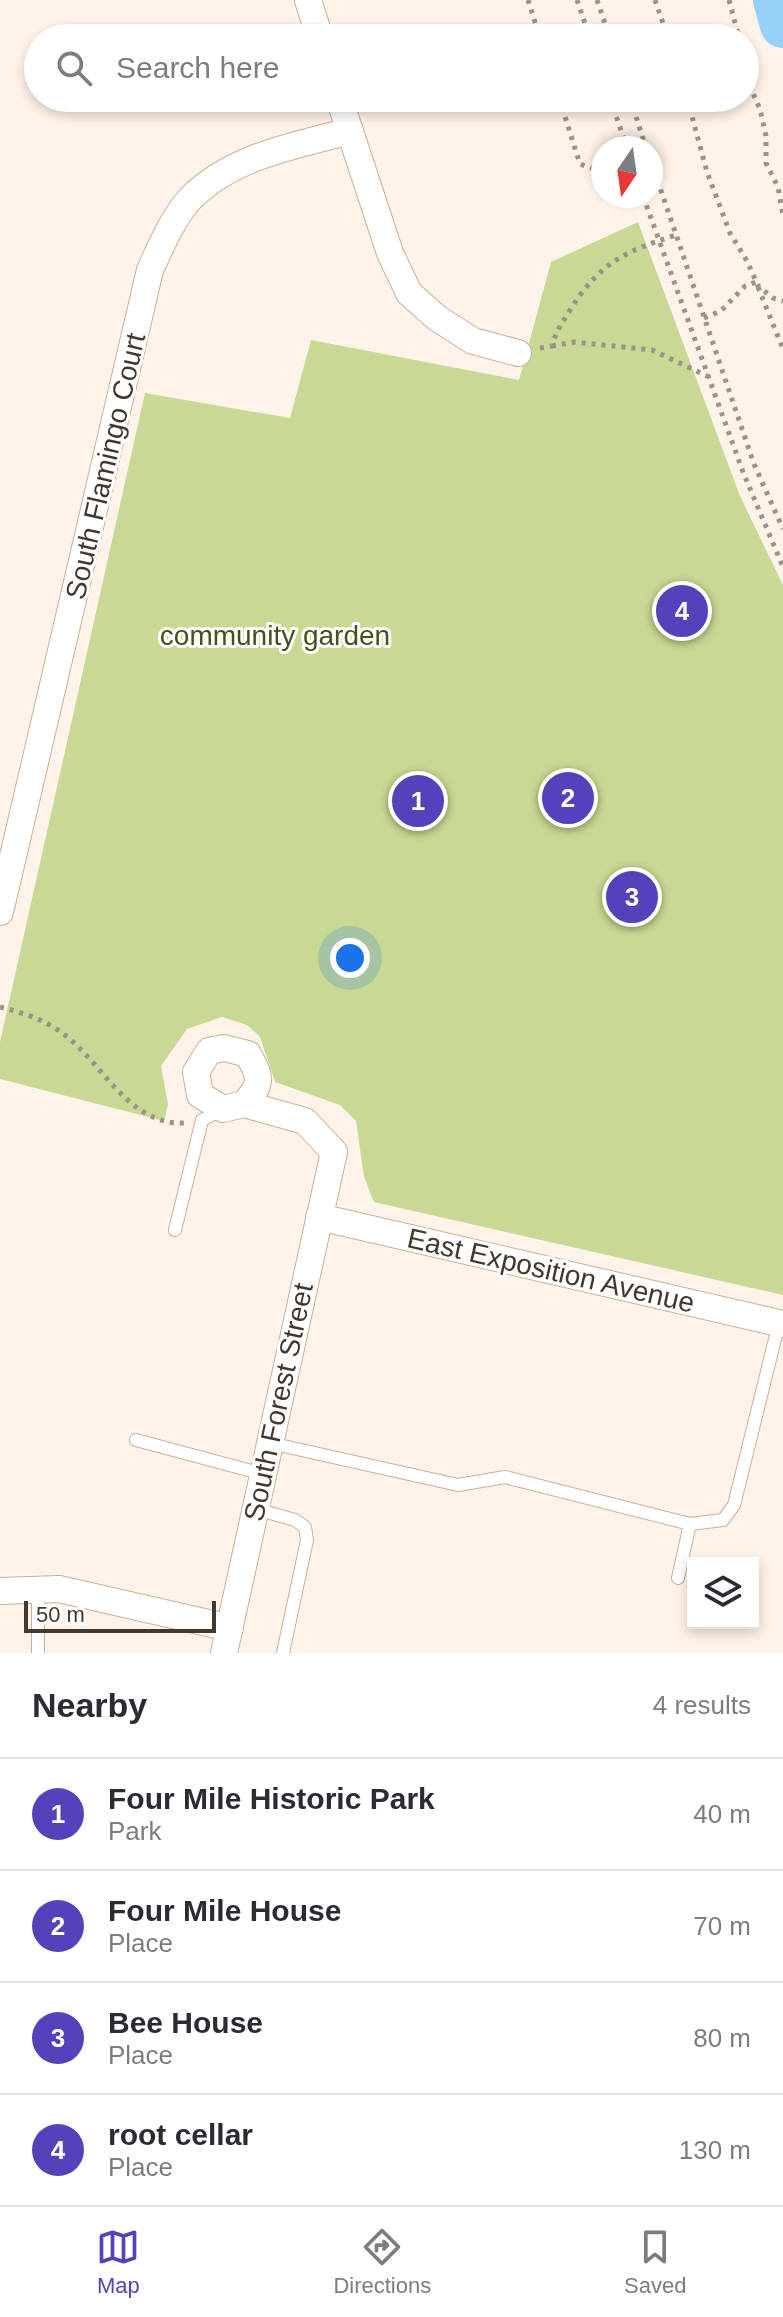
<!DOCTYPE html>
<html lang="en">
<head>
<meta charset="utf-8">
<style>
	body { margin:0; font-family:Arial,sans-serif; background:#f2f2f3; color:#2b2b33 }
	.controls { position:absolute; right:24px; bottom:24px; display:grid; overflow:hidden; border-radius:0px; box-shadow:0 4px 12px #0003 }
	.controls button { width:72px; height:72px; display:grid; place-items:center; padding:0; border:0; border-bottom:2px solid #e1e1e2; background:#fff; color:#2b2b33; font:40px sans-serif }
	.compass { position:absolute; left:591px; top:136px; width:72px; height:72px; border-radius:50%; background:#fff; box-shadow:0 4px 12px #0003; rotate:193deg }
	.scale { position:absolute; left:24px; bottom:20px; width:192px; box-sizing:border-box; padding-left:8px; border:4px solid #43382e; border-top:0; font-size:22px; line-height:28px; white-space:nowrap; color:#43382e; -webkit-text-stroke:6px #fff; paint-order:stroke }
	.you { position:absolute; left:350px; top:958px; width:28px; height:28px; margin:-20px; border:6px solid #fff; border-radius:50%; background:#1a73e8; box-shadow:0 0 0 12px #1a73e833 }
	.badge { display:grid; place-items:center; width:52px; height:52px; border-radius:50%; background:#5342b9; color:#fff; font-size:26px; font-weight:700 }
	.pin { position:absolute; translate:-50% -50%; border:4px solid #fff; box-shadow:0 2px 8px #0006 }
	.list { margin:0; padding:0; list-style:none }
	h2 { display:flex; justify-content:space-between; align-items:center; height:104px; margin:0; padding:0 32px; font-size:34px }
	h2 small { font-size:26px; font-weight:400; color:#7c7c81 }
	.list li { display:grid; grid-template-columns:52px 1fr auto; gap:24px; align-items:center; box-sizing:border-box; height:112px; padding:0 32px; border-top:2px solid #e1e1e2 }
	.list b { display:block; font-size:30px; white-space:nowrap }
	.list p { margin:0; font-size:26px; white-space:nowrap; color:#7c7c81 }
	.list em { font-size:26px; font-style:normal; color:#7c7c81 }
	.icon { flex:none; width:44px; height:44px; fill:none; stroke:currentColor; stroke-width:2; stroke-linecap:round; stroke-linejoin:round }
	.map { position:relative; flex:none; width:783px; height:1653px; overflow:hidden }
	.search { position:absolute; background:#fff; box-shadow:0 4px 12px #0003; left:24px; right:24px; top:24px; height:88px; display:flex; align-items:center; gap:20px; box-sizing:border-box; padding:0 28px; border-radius:44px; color:#7c7c81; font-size:30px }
	.sheet { height:552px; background:#fff }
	nav { display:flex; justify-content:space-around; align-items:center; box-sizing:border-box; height:112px; border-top:2px solid #e1e1e2; background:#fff; font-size:22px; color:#7c7c81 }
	nav a { display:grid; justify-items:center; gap:4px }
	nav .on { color:#5342b9 }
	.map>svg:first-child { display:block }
</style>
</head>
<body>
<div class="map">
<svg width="783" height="1653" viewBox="0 0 783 1653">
	<rect width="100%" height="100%" fill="#fff3e9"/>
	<path fill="#c7d994" d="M638,222L740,496L783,585V1295L374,1202L364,1177L356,1121L340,1105L275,1082L260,1037L247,1025L222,1017L187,1029L161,1066L168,1104L164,1121L0,1079V1042L145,393L290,418L311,340L519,380L551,262Z"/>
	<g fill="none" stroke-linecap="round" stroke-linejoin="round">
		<path stroke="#96d1f7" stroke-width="46" d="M776,0L783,25"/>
		<g stroke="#c9af96" stroke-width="14">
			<path id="service" d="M175,1230L202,1120L223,1109
				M136,1440L263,1474
				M270,1443L458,1485L505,1477L690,1524L723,1520L734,1505L779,1323
				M256,1509L295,1520L305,1527L307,1540L283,1653
				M678,1578L690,1524
				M38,1590V1653"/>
		</g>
		<g stroke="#c9af96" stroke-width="28">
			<path id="minor" d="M308,0L320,38
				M339,98L390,253L409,293L437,318L473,341L518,353
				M0,912L150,270C161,246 172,219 190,199C232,156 294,146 350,131
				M319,1217L783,1324
				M0,1591L59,1589L230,1628
				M224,1653L334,1152L305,1121L244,1104L223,1109L200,1095L196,1072L209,1051L224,1048L248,1054C261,1078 263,1083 244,1104"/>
		</g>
		<path stroke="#9d9288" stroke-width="5" stroke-dasharray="4 6" stroke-linecap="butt" d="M528,0L540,38
			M577,0L590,38
			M597,0L610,38
			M655,0L668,38
			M729,0L739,38
			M745,76L760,109L766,136V163L778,187L783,215
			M559,98L580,164L603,172
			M610,98L627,148
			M630,98L646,148
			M687,98L707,172L730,233L747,261L758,286L773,298L783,301
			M651,161L754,464L783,529
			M643,196L743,472L783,567
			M758,287L783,349
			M704,318L721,311L745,286L756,282
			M552,346L574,342L652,350L707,376
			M540,348L552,346C556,331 564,320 572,307C601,262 626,251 676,235
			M0,1007C20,1012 40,1018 58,1030C101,1058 126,1126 185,1123"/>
		<use href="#service" stroke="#fff" stroke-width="12"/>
		<use href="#minor" stroke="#fff" stroke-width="26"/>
	</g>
	<g text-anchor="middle" stroke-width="6" stroke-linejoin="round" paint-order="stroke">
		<g font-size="28" fill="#43382e" stroke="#fff">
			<text transform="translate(105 466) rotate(-77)" y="10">South Flamingo Court</text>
			<text transform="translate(551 1270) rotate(13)" y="10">East Exposition Avenue</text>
			<text transform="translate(278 1402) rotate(-78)" y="10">South Forest Street</text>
		</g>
		<g font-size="28" fill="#45501a" stroke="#fff">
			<text x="275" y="645">community garden</text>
		</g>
	</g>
</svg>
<div class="controls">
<button><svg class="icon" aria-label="layers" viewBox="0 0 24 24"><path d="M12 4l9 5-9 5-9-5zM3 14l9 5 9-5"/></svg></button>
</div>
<svg class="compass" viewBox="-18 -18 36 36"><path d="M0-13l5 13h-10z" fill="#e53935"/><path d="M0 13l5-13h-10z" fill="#7c7c81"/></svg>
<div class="scale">50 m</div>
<div class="you"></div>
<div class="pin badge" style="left:418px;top:801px">1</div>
<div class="pin badge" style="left:568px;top:798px">2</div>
<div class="pin badge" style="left:632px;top:897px">3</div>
<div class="pin badge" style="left:682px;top:611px">4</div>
<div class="search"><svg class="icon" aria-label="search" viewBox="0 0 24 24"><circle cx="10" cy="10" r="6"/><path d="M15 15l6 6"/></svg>Search here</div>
</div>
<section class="sheet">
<h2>Nearby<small>4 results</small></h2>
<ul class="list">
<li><span class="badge">1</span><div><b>Four Mile Historic Park</b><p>Park</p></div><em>40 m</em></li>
<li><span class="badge">2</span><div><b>Four Mile House</b><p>Place</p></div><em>70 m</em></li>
<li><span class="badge">3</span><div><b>Bee House</b><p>Place</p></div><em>80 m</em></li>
<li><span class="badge">4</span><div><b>root cellar</b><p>Place</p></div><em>130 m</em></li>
</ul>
</section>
<nav>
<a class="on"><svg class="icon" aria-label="map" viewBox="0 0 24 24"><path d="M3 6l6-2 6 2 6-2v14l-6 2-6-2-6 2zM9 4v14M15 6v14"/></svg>Map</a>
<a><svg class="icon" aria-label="directions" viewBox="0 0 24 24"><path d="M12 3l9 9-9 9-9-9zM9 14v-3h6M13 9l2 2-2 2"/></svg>Directions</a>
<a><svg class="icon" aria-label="saved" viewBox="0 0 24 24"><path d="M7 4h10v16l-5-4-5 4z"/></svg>Saved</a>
</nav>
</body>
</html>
